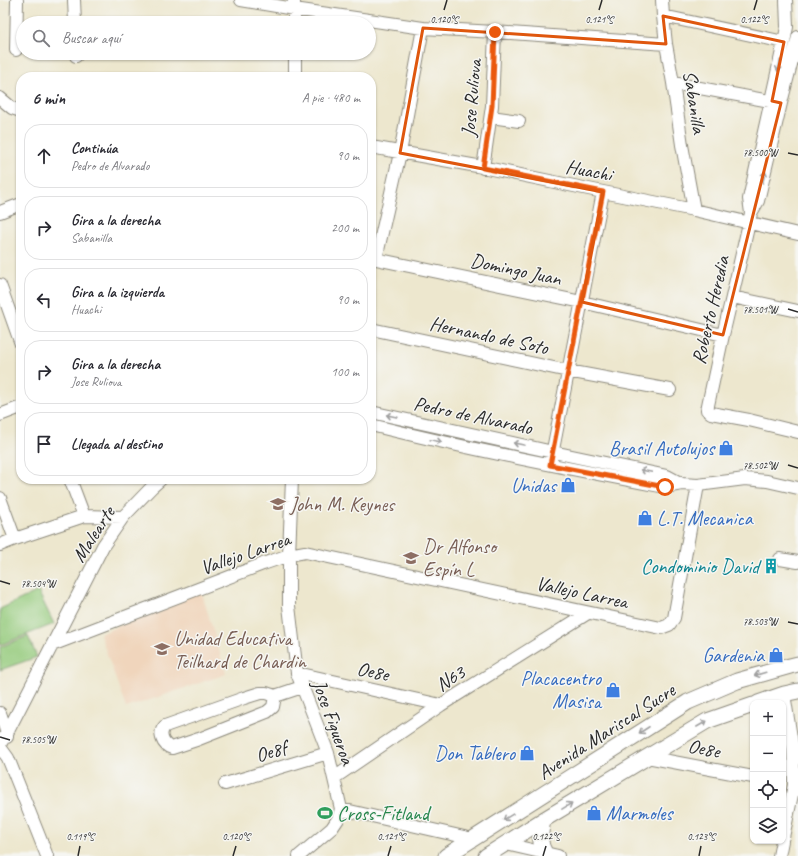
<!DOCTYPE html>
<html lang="es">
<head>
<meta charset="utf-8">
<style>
	body { margin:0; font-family:Caveat,sans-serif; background:#f2f2f3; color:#2b2b33 }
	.controls { position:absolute; right:12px; bottom:12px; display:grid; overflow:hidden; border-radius:8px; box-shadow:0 1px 3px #0004 }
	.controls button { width:36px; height:36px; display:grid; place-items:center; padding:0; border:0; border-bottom:1px solid #e1e1e2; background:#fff; color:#2b2b33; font:20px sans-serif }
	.stop { position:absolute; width:12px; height:12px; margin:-9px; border:3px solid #ea580c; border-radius:50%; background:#fff }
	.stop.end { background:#ea580c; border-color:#fff; box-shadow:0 1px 4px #0008 }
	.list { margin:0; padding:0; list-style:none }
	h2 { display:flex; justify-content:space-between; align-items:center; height:52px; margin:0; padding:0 16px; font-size:17px }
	h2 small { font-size:13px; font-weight:400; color:#7c7c81 }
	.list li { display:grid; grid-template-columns:26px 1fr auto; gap:12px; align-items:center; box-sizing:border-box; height:64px; margin:0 8px 8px; padding:0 8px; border:1px solid #e1e1e2; border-radius:16px }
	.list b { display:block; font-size:15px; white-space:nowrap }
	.list p { margin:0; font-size:13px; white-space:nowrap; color:#7c7c81 }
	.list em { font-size:13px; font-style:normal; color:#7c7c81 }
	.icon { flex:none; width:22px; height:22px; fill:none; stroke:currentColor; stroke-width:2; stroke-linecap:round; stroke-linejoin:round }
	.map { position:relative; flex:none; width:798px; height:856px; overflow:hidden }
	.search { position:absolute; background:#fff; box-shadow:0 1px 3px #0004; left:16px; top:16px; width:360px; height:44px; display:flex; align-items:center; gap:10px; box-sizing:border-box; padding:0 14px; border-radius:22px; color:#7c7c81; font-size:15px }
	.panel { position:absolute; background:#fff; box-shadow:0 1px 3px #0004; left:16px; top:72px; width:360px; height:412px; border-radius:16px }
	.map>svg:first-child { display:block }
</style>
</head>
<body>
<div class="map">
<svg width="798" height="856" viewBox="0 0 798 856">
	<rect width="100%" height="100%" fill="#f6f6f2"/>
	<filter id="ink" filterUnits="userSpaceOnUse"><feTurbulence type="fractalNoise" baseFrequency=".025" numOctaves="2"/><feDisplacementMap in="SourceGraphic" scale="8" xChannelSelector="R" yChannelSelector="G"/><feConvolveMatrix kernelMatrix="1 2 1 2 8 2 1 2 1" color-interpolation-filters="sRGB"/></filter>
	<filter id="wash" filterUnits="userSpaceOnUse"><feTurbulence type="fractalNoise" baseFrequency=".012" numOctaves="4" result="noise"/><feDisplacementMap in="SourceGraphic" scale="16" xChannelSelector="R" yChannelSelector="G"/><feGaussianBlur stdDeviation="0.9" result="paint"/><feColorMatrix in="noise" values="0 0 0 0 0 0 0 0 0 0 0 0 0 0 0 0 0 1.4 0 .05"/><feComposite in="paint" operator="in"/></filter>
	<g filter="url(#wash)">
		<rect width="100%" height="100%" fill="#ede7ce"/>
		<path fill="#f0d5bc" d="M201,590L226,674L126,708L100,634Z"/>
		<path fill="#95cb7d" stroke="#607b54" d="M38,591L54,624L0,645V609Z
			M28,636L37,657L0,670V647Z"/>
	</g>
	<g filter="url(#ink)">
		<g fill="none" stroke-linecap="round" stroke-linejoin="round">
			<g stroke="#8c897c" stroke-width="14">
				<path id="minor" d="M74,0L75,23
					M241,0L294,9L423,28L495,32L666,44
					M294,0V23
					M662,0L663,16L666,44L673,83L682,145L694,210
					M663,16L784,42
					M798,37L781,103L758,201L751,213L749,223L732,297L723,335L707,410L711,413L749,420L798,432
					M16,50L17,0
					M75,53L76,56
					M295,53V77
					M673,83L780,103
					M0,98L12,108L21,111
					M491,117L519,121
					M371,147L477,166L603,192L694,210L798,234
					M483,168L492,106L495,32
					M0,212L21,204
					M751,213L749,199L784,42L787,27L786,0
					M371,258L582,302L723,335
					M376,259L400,153L423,28
					M0,285L21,344
					M732,297L798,311
					M371,329L568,371L670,390
					M371,412L553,452L667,476L682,484
					M0,415L21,407
					M371,425C468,449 566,468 665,487L682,484L698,485L745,479L767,481L798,488
					M551,460L603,192
					M70,479L84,516
					M292,479L289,555V606L297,673L328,753L341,809L338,819L332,828L299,856
					M0,498L15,539
					M0,545L15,539L84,516L123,517
					M780,559L798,562
					M52,645L263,564L289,555L305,552L661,628L669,625L674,618L698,485
					M297,673L441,705
					M275,696L273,707L267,712L199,739L172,748C162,745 158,733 165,726L244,698L260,693H266L275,696L302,687
					M0,713L7,733V737
					M0,744L7,733L103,546L123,517L152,487L161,479
					M0,747L8,758L47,856
					M647,757L753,777
					M334,778L441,705L588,613
					M225,784L328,753
					M341,809L473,839
					M783,837L794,785L793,750L784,694
					M506,844L558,856
					M779,856L782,841"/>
			</g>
			<g stroke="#8c897c" stroke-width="17">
				<path id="major" d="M758,703L784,694L798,691
					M543,820C541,833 538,841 545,853
					M446,856L688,702L737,681L790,666L798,664
					M486,856L543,820L707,721L753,705"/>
			</g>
			<use href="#minor" stroke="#fff" stroke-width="12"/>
			<use href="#major" stroke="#fff" stroke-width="15"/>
		</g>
		<defs><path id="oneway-shaft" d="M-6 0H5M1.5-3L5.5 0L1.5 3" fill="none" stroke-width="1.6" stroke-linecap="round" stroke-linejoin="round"/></defs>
		<g stroke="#a0a0a0">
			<use href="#oneway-shaft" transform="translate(779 66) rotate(102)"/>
			<use href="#oneway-shaft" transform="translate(764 177) rotate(-77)"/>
			<use href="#oneway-shaft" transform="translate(392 416) rotate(-168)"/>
			<use href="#oneway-shaft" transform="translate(436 441) rotate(12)"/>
			<use href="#oneway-shaft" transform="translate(519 444) rotate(-168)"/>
			<use href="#oneway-shaft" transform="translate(646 471) rotate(-168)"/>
			<use href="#oneway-shaft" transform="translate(760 674) rotate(164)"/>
			<use href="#oneway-shaft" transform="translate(702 724) rotate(-30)"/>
			<use href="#oneway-shaft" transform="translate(644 730) rotate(147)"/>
			<use href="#oneway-shaft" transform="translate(567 806) rotate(-31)"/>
			<use href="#oneway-shaft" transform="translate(508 817) rotate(148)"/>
		</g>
	</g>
	<g fill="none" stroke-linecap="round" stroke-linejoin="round" filter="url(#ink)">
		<path stroke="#ea580c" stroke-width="5" d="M495,32L492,106L483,168L603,192L550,465L665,487"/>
	</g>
	<path fill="none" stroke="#df570e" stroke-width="3" stroke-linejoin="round" d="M663,16L784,42L772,101L781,103L723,335L582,302L603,192L400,153L423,28L666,44Z"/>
	<path fill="none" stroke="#2b2b2b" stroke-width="1.5" d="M444,10L447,0M599,10L602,0M754,10L757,0M788,153L798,155M788,309L798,312M788,465L798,468M0,581L10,584M788,622L798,624M0,737L10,740M78,856L80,846M233,856L236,846M388,856L391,846M543,856L546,846M699,856L701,846"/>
	<defs>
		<g id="shop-bare" transform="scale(1.2)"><path d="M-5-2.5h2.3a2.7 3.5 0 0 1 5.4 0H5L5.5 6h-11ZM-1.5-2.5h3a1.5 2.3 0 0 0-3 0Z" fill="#3f7fe0" stroke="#f6f6f2" stroke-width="2.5" paint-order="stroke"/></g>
		<g id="school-bare" transform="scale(1.2)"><path d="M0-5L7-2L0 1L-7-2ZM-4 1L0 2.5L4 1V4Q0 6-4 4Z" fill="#8d6e63" stroke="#f6f6f2" stroke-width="2.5" paint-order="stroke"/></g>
		<g id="building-bare" transform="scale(1.2)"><path d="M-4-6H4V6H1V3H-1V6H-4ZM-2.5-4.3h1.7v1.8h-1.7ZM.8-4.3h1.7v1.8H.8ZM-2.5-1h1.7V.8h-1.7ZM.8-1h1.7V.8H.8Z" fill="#0f9aa8" stroke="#f6f6f2" stroke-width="2.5" paint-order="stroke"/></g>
		<g id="university-bare" transform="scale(1.2)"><path d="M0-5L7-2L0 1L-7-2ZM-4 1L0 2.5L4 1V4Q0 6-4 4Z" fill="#8d6e63" stroke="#f6f6f2" stroke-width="2.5" paint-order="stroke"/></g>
		<g id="stadium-bare" transform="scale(1.2)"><path d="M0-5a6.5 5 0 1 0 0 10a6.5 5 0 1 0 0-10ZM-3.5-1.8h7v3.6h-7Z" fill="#2e9e5b" stroke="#f6f6f2" stroke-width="2.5" paint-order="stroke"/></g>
	</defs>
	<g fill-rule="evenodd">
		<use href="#shop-bare" x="726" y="448"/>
		<use href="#shop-bare" x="568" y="485"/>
		<use href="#school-bare" x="278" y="504"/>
		<use href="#shop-bare" x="645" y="518"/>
		<use href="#school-bare" x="411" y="558"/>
		<use href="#building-bare" x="771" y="566"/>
		<use href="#university-bare" x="162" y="649"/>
		<use href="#shop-bare" x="776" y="655"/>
		<use href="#shop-bare" x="613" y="690"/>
		<use href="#shop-bare" x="527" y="753"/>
		<use href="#stadium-bare" x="325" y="813"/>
		<use href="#shop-bare" x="594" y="813"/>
	</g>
	<g text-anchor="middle" stroke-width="3" stroke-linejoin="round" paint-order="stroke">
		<g font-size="20" fill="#2b2b2b" stroke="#f6f6f2">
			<text transform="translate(471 98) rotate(-85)" y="7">Jose Ruliova</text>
			<text transform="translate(695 102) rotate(81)" y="7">Sabanilla</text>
			<text transform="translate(589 170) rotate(11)" y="7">Huachi</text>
			<text transform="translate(516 269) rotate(12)" y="7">Domingo Juan</text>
			<text transform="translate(710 310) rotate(-77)" y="7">Roberto Heredia</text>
			<text transform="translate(489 335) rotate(12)" y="7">Hernando de Soto</text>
			<text transform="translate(473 415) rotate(12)" y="7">Pedro de Alvarado</text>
			<text transform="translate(93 534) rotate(-57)" y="7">Malearte</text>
			<text transform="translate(245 553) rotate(-19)" y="7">Vallejo Larrea</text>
			<text transform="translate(582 592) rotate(12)" y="7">Vallejo Larrea</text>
			<text transform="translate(373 671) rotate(12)" y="7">Oe8e</text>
			<text transform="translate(450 678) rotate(-32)" y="7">N63</text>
			<text transform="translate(334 722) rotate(70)" y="7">Jose Figueroa</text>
			<text transform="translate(606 731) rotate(-33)" y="7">Avenida Mariscal Sucre</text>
			<text transform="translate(704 748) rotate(11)" y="7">Oe8e</text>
			<text transform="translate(271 751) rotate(-17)" y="7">Oe8f</text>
		</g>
		<g font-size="20" fill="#366cbe" stroke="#f6f6f2" text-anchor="end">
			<text x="714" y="455">Brasil Autolujos</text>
			<text x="556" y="492">Unidas</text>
			<text x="657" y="525" text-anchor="start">L.T. Mecanica</text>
			<text x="764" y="662">Gardenia</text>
			<text x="601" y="685">Placacentro<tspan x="601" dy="23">Masisa</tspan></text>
			<text x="515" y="760">Don Tablero</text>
			<text x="606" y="820" text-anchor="start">Marmoles</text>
		</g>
		<g font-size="20" fill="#785e54" stroke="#f6f6f2" text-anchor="start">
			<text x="290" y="511">John M. Keynes</text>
			<text x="423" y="553">Dr Alfonso<tspan x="423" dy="23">Espín L</tspan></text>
			<text x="174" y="645">Unidad Educativa<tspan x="174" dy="23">Teilhard de Chardin</tspan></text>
		</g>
		<g font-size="20" fill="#0d838f" stroke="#f6f6f2" text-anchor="end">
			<text x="759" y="573">Condominio David</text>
		</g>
		<g font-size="20" fill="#27864d" stroke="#f6f6f2" text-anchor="start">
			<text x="337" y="820">Cross-Fitland</text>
		</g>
	</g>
	<g font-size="10" text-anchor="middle" fill="#2b2b2b" stroke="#f6f6f2" stroke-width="3" stroke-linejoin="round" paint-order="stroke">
		<text x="444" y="23">0.120°S</text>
		<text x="599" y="23">0.121°S</text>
		<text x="754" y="23">0.122°S</text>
		<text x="760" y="156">78.500°W</text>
		<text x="760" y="313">78.501°W</text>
		<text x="760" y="469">78.502°W</text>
		<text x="38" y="587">78.504°W</text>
		<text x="760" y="625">78.503°W</text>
		<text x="38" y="743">78.505°W</text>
		<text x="80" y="840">0.119°S</text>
		<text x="236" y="840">0.120°S</text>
		<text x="391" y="840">0.121°S</text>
		<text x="546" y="840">0.122°S</text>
		<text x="701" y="840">0.123°S</text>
	</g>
</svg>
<div class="controls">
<button>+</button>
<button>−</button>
<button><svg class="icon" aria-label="locate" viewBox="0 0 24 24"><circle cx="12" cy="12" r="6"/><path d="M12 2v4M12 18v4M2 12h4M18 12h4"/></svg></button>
<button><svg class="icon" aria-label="layers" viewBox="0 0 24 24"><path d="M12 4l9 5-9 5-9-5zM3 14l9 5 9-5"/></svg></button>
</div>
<div class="stop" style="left:665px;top:487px"></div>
<div class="stop end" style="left:495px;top:32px"></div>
<div class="search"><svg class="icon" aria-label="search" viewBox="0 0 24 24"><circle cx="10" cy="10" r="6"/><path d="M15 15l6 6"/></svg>Buscar aquí</div>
<section class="panel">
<h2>6 min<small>A pie · 480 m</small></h2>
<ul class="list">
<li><svg class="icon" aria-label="ahead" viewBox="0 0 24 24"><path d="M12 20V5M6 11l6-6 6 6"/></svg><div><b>Continúa</b><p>Pedro de Alvarado</p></div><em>90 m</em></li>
<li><svg class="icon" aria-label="right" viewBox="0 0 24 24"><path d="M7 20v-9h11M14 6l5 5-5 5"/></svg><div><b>Gira a la derecha</b><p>Sabanilla</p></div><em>200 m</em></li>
<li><svg class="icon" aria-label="left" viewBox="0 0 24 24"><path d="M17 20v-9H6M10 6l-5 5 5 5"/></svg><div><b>Gira a la izquierda</b><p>Huachi</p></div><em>90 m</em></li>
<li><svg class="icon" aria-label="right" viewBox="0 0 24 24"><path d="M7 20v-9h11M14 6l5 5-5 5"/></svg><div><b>Gira a la derecha</b><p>Jose Ruliova</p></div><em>100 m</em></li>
<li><svg class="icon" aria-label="arrive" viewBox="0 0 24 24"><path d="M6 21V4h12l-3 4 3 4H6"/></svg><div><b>Llegada al destino</b></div></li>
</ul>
</section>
</div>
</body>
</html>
